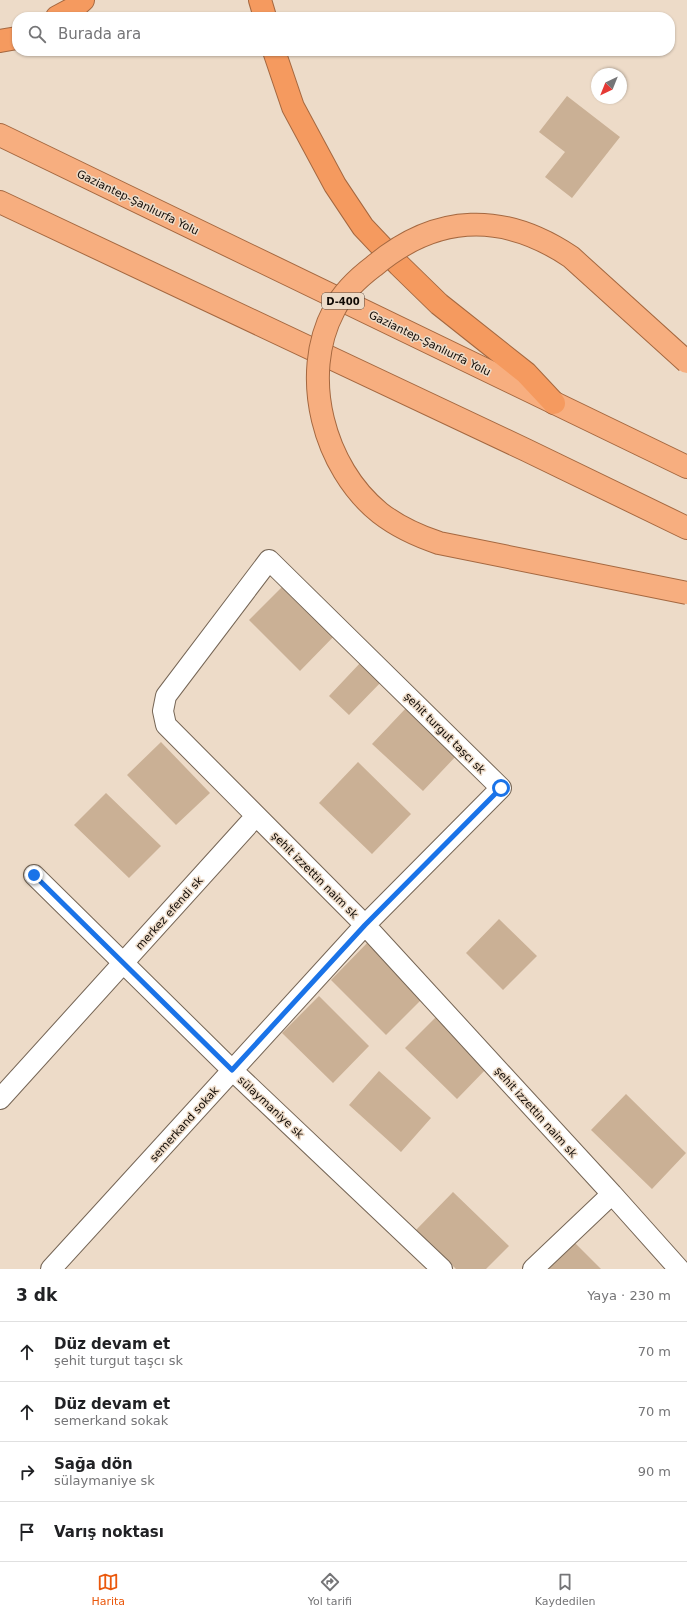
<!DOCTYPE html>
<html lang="tr">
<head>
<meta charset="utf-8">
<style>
	body { margin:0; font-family:"DejaVu Sans",sans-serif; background:#f2f2f2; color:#202124 }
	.compass { position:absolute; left:591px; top:68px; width:36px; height:36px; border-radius:50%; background:#fff; box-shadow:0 1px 3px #0004; rotate:223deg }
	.stop { position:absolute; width:12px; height:12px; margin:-9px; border:3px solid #1a73e8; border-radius:50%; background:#fff }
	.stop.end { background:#1a73e8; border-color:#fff; box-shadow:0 1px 4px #0008 }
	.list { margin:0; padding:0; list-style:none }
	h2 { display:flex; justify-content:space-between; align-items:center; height:52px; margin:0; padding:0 16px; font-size:17px }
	h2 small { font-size:13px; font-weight:400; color:#757577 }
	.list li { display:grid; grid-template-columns:26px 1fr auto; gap:12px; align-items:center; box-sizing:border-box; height:60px; padding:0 16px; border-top:1px solid #e0e0e0 }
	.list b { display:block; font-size:15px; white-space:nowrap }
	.list p { margin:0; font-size:13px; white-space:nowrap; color:#757577 }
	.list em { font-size:13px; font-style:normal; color:#757577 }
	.icon { flex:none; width:22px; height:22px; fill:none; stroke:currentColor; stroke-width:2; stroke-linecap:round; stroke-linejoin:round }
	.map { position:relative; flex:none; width:687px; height:1269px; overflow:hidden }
	.search { position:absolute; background:#fff; box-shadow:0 1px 3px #0004; left:12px; right:12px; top:12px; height:44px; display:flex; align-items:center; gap:10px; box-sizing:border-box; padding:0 14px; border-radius:16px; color:#757577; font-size:15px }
	.sheet { height:292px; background:#fff }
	nav { display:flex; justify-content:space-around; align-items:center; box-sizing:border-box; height:56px; border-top:1px solid #e0e0e0; background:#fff; font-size:11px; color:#757577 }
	nav a { display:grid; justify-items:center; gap:2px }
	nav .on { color:#ea580c }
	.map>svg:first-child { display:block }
</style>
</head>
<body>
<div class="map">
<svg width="687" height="1269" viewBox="0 0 687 1269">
	<rect width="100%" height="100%" fill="#eddbc8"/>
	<path fill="#cab095" d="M567,96L620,137L572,198L545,177L565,152L539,132Z
		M288,581L339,631L300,671L249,620Z
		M362,661L383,680L349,715L329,696Z
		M407,707L458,754L423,791L372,744Z
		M161,742L210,793L176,825L127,775Z
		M358,762L411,814L372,854L319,803Z
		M106,793L161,846L129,878L74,825Z
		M499,919L537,956L503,990L466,953Z
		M369,941L425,996L386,1035L331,980Z
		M319,996L369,1046L333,1083L282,1033Z
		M437,1016L489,1066L457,1099L405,1048Z
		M379,1071L431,1118L401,1152L349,1105Z
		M626,1094L686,1153L652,1189L591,1130Z
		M453,1192L509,1246L486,1269H456L416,1230Z
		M573,1241L601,1269H546Z"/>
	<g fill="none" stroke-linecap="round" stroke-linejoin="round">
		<g stroke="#756555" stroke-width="22">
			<path id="minor" d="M34,875L232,1070L442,1269
				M0,1099L256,816
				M51,1269L365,925L501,788L269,560L166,696L163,711L166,725L365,925L612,1194
				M533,1269L612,1194L679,1269"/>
		</g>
		<g stroke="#a56840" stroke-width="24">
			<path id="trunk" d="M0,135L687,467
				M0,202L526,450L687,528"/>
		</g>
		<g stroke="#a56840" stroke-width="24">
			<path id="motorway" d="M260,0L265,17
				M57,17L74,8L83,0
				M0,41L17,38
				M274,51L293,107L335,185L363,227L399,265L439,304L526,373L554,403"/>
		</g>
		<use href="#minor" stroke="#fff" stroke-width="20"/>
		<use href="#trunk" stroke="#f7ae7f" stroke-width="22"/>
		<use href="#motorway" stroke="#f59a5f" stroke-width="22"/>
		<g stroke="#a56840" stroke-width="24" stroke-linecap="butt">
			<path id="trunk-bridge" d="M687,362L571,257C504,212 437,213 374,266C358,278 343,292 334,310C299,376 324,468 380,513C398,527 418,536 439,543L687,593"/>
		</g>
		<use href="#trunk-bridge" stroke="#f7ae7f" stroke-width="22"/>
	</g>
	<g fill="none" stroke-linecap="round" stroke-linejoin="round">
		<path stroke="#1a73e8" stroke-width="5" d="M34,875L232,1070L365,925L501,788"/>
	</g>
	<g text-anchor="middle" stroke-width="3" stroke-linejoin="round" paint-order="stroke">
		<rect fill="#eddbc8" stroke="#524940" stroke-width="1" x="322" y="293" width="42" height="16" rx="3"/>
		<g font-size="10" font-weight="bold" fill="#100a05">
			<text x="343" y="305">D-400</text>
		</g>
		<g font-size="11" fill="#100a05" stroke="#eddbc8">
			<text transform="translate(138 202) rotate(26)" y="4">Gaziantep-Şanlıurfa Yolu</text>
			<text transform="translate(430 343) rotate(26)" y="4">Gaziantep-Şanlıurfa Yolu</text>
			<text transform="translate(445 733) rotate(45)" y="4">şehit turgut taşcı sk</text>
			<text transform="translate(315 875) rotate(45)" y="4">şehit izzettin naim sk</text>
			<text transform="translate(169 913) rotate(-48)" y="4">merkez efendi sk</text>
			<text transform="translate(271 1107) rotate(43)" y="4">sülaymaniye sk</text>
			<text transform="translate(536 1112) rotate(48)" y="4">şehit izzettin naim sk</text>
			<text transform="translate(184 1124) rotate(-48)" y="4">semerkand sokak</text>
		</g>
	</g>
</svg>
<svg class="compass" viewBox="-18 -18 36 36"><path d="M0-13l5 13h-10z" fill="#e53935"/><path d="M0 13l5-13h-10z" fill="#757577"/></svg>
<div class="stop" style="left:501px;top:788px"></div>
<div class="stop end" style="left:34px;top:875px"></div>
<div class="search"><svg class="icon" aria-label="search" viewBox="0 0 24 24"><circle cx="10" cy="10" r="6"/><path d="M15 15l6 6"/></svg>Burada ara</div>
</div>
<section class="sheet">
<h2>3 dk<small>Yaya · 230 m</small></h2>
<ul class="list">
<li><svg class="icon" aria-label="ahead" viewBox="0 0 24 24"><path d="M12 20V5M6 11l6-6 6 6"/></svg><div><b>Düz devam et</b><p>şehit turgut taşcı sk</p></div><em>70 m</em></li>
<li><svg class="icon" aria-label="ahead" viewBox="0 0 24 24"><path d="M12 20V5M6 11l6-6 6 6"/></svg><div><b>Düz devam et</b><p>semerkand sokak</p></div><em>70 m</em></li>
<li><svg class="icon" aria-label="right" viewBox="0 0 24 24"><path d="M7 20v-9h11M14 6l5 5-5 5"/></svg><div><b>Sağa dön</b><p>sülaymaniye sk</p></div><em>90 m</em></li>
<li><svg class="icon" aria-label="arrive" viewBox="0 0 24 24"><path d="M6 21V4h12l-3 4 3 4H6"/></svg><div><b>Varış noktası</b></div></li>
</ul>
</section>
<nav>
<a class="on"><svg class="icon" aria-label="map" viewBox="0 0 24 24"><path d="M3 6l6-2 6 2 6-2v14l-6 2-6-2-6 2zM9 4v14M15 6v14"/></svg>Harita</a>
<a><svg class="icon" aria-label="directions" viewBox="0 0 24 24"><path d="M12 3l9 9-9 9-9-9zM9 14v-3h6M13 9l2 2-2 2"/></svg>Yol tarifi</a>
<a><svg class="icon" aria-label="saved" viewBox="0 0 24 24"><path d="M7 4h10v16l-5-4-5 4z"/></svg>Kaydedilen</a>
</nav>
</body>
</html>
